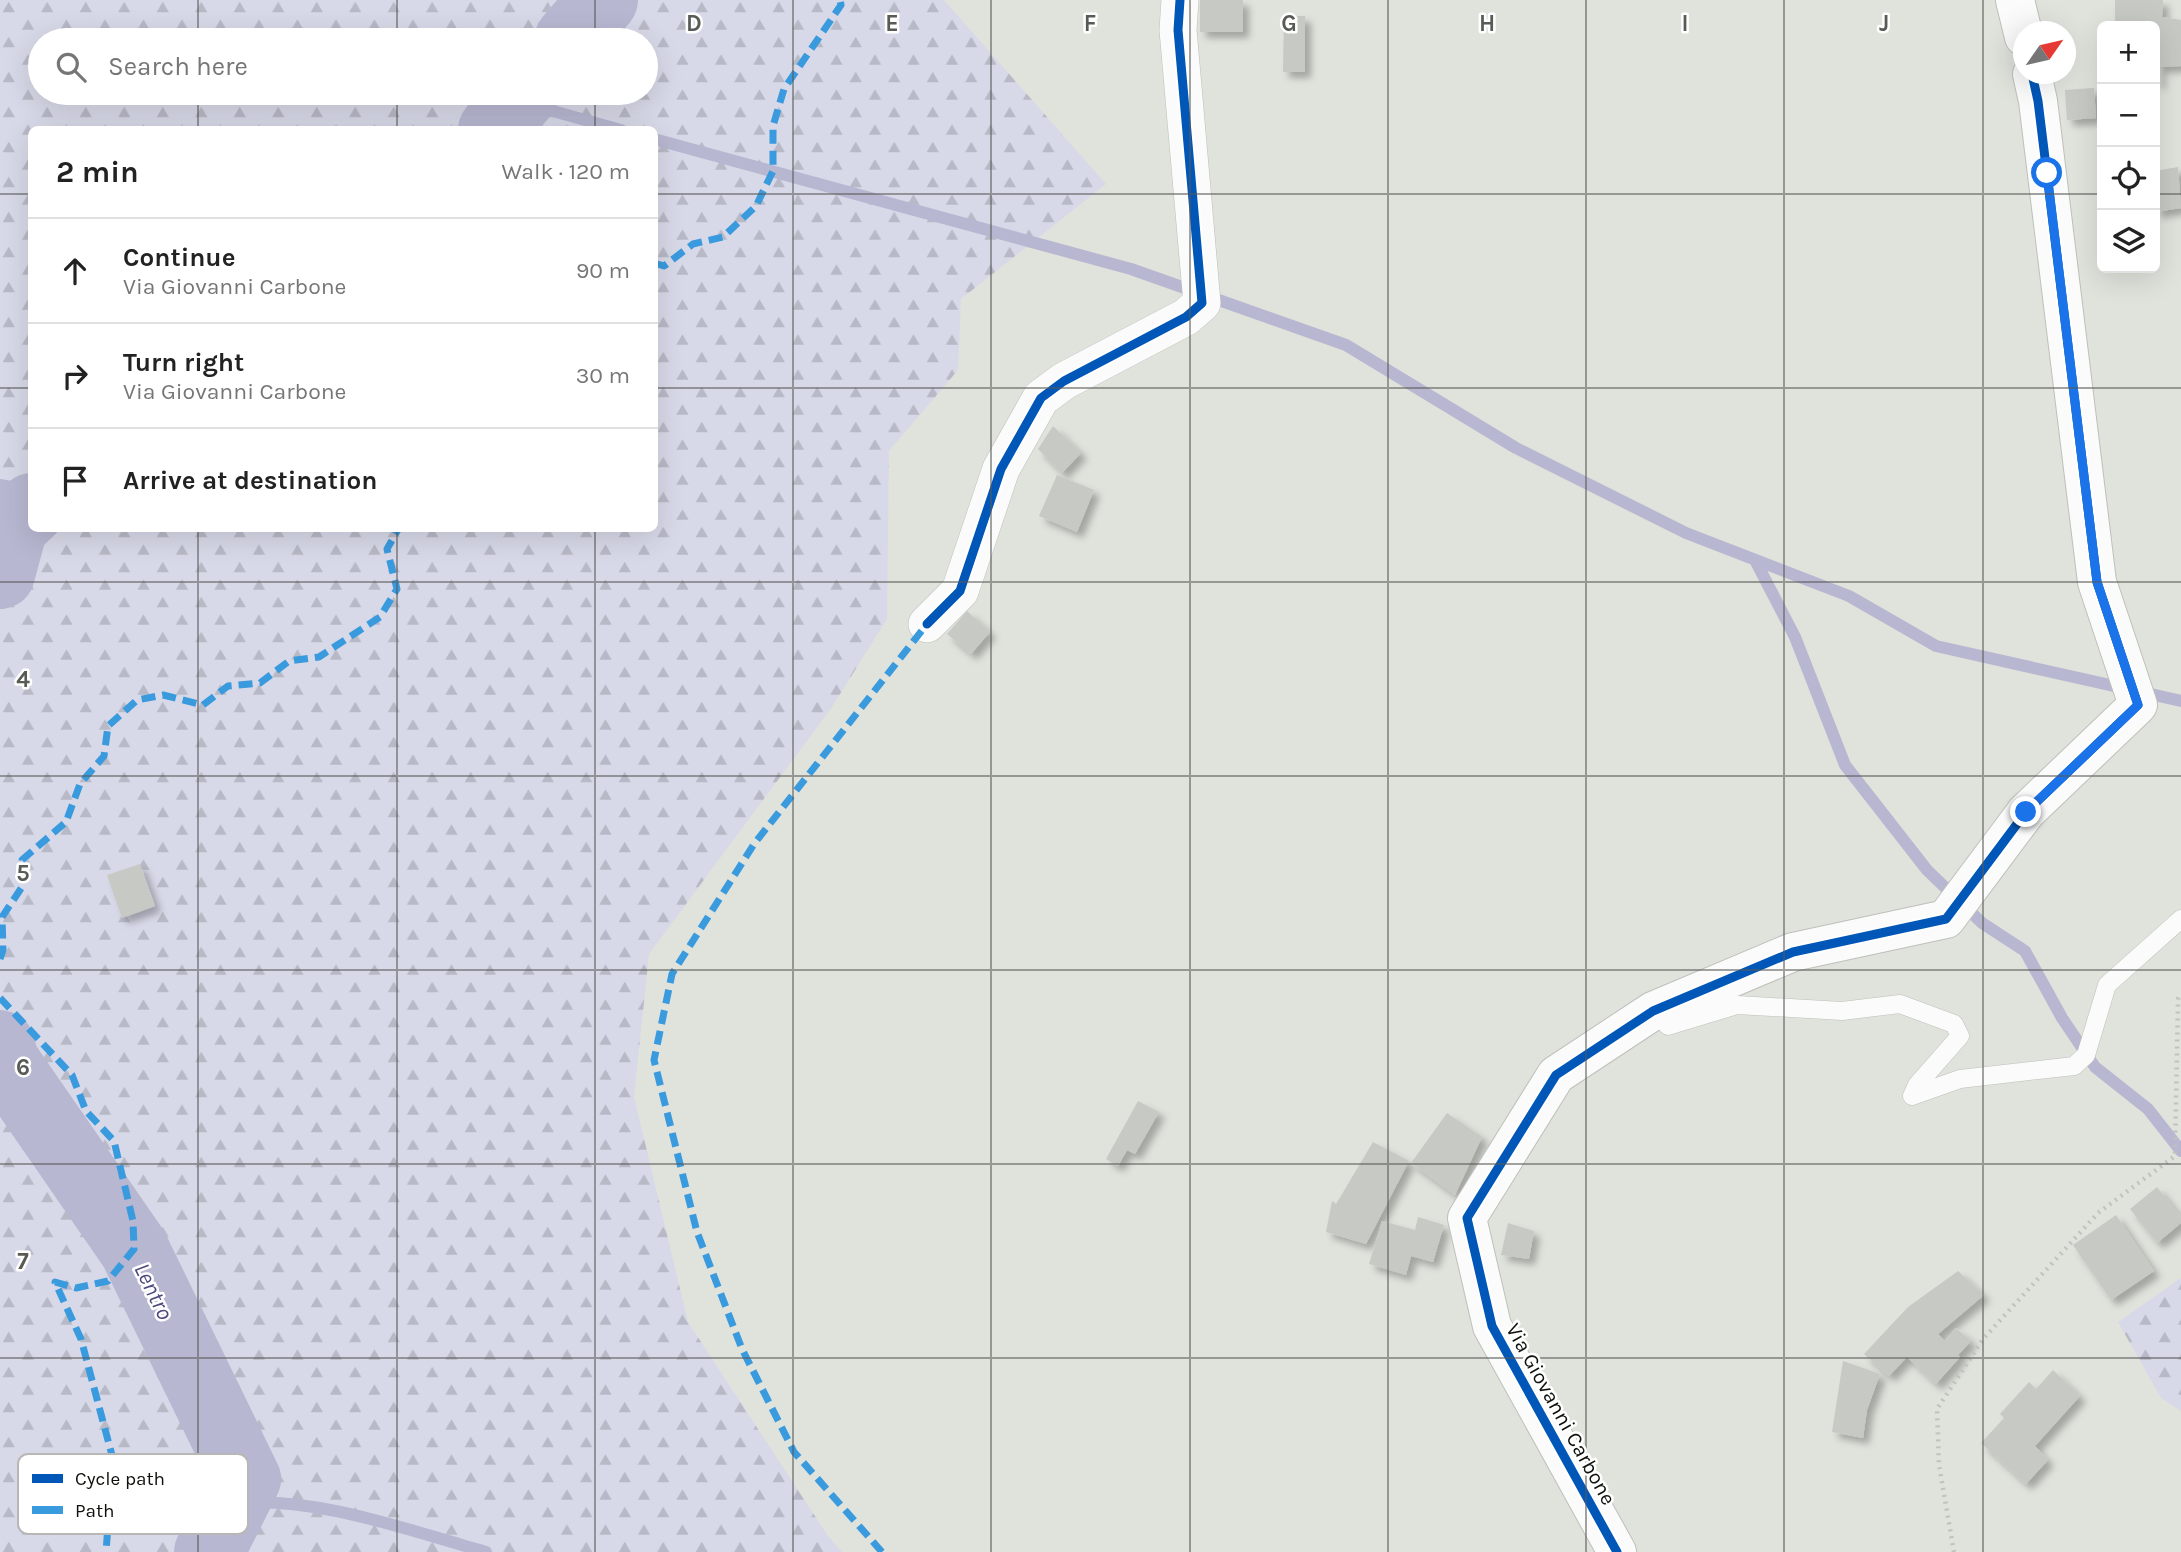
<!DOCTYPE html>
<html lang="en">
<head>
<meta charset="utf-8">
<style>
	body { margin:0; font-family:Karla,sans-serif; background:#f6f6f6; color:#222 }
	.controls { position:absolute; right:21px; top:21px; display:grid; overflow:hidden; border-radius:10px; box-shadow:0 7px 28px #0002 }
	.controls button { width:63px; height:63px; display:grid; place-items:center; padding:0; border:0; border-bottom:2px solid #e0e0e0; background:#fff; color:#222; font:35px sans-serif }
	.compass { position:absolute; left:2013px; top:21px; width:63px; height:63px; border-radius:50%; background:#fff; box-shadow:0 7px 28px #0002; rotate:56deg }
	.stop { position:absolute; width:21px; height:21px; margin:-16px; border:5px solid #1a73e8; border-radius:50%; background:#fff }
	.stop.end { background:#1a73e8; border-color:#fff; box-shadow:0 2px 7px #0008 }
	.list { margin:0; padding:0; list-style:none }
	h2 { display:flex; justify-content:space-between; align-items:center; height:91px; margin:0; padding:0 28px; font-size:30px }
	h2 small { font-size:23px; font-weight:400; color:#767676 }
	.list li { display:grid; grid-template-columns:46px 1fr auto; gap:21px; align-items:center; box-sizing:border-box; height:105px; padding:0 28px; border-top:2px solid #e0e0e0 }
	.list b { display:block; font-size:26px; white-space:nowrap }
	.list p { margin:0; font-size:23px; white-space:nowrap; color:#767676 }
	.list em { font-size:23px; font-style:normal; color:#767676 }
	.icon { flex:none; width:38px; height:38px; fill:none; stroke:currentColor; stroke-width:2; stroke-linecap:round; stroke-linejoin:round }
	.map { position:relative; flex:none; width:2181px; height:1552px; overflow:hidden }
	.search { position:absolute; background:#fff; box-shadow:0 7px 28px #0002; left:28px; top:28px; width:630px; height:77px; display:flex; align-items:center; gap:18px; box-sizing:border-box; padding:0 24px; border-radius:38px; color:#767676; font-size:26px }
	.panel { position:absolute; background:#fff; box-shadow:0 7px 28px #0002; left:28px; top:126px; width:630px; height:406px; border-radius:10px }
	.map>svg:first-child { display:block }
</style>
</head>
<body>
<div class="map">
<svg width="2181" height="1552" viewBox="0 0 2181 1552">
	<defs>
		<pattern id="forest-firs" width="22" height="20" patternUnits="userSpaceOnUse" patternTransform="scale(1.75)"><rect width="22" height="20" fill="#d8d9e8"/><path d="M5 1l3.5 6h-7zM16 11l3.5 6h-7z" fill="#b8b9c6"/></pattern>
		<filter id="shadow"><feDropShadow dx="6" dy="6" stdDeviation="3.5" flood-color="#0004"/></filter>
	</defs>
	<rect width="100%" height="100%" fill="#e0e2dc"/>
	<path fill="url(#forest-firs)" fill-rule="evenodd" d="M0,0H944L1106,184L961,299L958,370L889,451L887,619L832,707L649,954L634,1097L688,1322L828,1536L842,1552H0ZM40,40H646V93H40ZM32,130H654V528H32Z
		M2181,1278V1411L2161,1398L2118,1322Z"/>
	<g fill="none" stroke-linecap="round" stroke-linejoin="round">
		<path stroke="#b7b7d1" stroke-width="12" d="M517,101L621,130
			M654,139L1131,269L1346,345L1516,448L1686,533L1849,596L1936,646L2181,701
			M0,485L32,491
			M1755,560L1795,637L1845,765L1927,870L1982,923L2025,951L2062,1018L2095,1067L2148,1109L2181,1151
			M234,1503C320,1497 404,1529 486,1552"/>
		<path stroke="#b7b7d1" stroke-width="70" d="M569,40L603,0
			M493,130L524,93
			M0,574L13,526L32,508
			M0,1045L4,1061L134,1249L246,1479L209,1552"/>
	</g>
	<path fill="#c7c9c4" filter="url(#shadow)" d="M1200,0H1243V32H1200Z
		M2115,0H2163L2162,17L2181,20V66L2159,67L2160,83H2155V26H2115Z
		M1284,16H1305V72H1283Z
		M2094,88L2096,118L2067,120L2065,90Z
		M2178,167L2181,208L2155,212V171Z
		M1053,426L1081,453L1062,473L1038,449Z
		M1057,475L1094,490L1077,532L1039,516Z
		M967,611L990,632L971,654L947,634Z
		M140,864L155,906L122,918L107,875Z
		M1138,1101L1159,1112L1135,1154L1127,1150L1118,1166L1106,1159Z
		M1447,1113L1482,1137L1455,1195L1411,1163Z
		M1373,1142L1409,1161L1366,1244L1326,1232L1332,1201L1336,1204Z
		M2157,1187L2181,1217V1223L2157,1243L2130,1209Z
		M2116,1215L2154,1271L2111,1300L2073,1245Z
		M1418,1217L1444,1225L1433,1262L1411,1256L1406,1275L1369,1264L1382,1221L1415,1230Z
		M1508,1223L1534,1231L1529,1259L1501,1255Z
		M1958,1271L1984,1295L1938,1334L1945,1341L1956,1328L1971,1341L1958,1355L1960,1357L1936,1384L1907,1357L1889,1376L1864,1354L1908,1307Z
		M1843,1361L1880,1374L1867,1410L1863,1438L1832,1432Z
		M2053,1370L2080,1396L2035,1446L2048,1460L2026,1484L1981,1443L2004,1418L2000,1414L2029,1382L2036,1389Z"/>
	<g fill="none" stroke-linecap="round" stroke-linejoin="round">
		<g stroke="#bfc0bb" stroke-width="19">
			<path id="service" d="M1653,1011L1668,1026L1737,1005L1842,1011L1900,1004L1954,1024L1960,1036L1917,1085L1912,1096L1960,1079L2074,1066L2086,1055L2107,985L2181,919"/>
		</g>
		<g stroke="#bfc0bb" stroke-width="38">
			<path id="minor" d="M927,624L960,591L1001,469L1041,398L1064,381L1186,317L1202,303L1178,30L1180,0"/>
		</g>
		<g stroke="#bfc0bb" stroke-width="40">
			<path id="tertiary" d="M2015,0L2024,37
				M1617,1552L1492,1326L1467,1218L1556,1075L1653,1011L1793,952L1946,919L2026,812L2138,705L2097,582L2038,101L2032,74"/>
		</g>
		<path stroke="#c1c2c0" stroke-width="4.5" stroke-dasharray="2 5" stroke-linecap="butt" d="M1954,1552L1939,1465L1937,1409L1983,1339L2098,1213L2175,1156L2178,999L2181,994"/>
		<use href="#service" stroke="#fafbfa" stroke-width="18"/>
		<use href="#minor" stroke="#fafbfa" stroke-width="37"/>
		<use href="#tertiary" stroke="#fafbfa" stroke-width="38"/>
		<path stroke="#3a9ade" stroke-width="7" stroke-dasharray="14 7" stroke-linecap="butt" d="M654,263L664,266L693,244L723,237L756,206L773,171V126L784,89L841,5L840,0
			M0,959L3,950L2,917L22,887V860L66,822L80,784L104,756L108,726L137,700L163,695L203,705L228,686L260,683L289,661L319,657L380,617L397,589L387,549L399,528
			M0,998L72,1075L86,1111L114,1141L133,1221L134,1249L108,1281L76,1288L55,1282L81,1339L113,1459L106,1552
			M882,1552L794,1452L742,1349L697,1232L654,1060L672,974L754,844L927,624"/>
		<g stroke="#fff" stroke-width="13">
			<path id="cycleway" d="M927,624L960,591L1001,469L1041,398L1064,381L1186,317L1202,303L1178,30L1180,0
				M1617,1552L1492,1326L1467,1218L1556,1075L1653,1011L1793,952L1946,919L2026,812L2138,705L2097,582L2038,101L2032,74"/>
		</g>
		<use href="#cycleway" stroke="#0057b8" stroke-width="9"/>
	</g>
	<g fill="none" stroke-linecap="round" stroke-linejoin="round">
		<path stroke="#1a73e8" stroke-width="9" d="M2026,812L2138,705L2097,582L2047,173"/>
	</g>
	<path fill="none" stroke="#585a55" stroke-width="2" stroke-opacity="0.55" d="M198,0V40M397,0V40M595,0V40M793,0V1552M991,0V1552M1190,0V1552M1388,0V1552M1586,0V1552M1784,0V1552M1983,0V1552M198,93V130M397,93V130M595,93V130M0,194H32M654,194H2102M2155,194H2181M0,388H32M654,388H2181M198,528V1552M397,528V1552M595,528V1552M0,582H2181M0,776H2181M0,970H2181M0,1164H2181M0,1358H2181"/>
	<g text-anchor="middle" stroke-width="5" stroke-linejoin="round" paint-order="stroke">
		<g font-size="21" fill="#0f110c" stroke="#fff">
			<text transform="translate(1561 1414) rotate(61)" y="7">Via Giovanni Carbone</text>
		</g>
		<g font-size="23" font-style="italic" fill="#4e497f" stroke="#fff">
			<text transform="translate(154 1291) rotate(64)" y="8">Lentro</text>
		</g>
	</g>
	<rect x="18" y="1454" width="230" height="80" rx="10" fill="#fff" stroke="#b7b8b6" stroke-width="2"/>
	<rect x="32" y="1474" width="31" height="9" fill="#0057b8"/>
	<rect x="32" y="1506" width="31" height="8" fill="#3a9ade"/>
	<g font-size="19" fill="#0f110c">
		<text x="75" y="1485">Cycle path</text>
		<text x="75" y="1517">Path</text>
	</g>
	<g font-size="23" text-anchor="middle" font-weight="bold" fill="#585a55" stroke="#fff" stroke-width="5" stroke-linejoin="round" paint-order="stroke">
		<text x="694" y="31">D</text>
		<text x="892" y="31">E</text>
		<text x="1090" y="31">F</text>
		<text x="1289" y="31">G</text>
		<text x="1487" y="31">H</text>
		<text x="1685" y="31">I</text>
		<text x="1884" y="31">J</text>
		<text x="23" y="687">4</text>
		<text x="23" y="881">5</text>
		<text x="23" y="1075">6</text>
		<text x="23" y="1269">7</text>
	</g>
</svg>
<div class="controls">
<button>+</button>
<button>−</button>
<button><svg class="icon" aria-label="locate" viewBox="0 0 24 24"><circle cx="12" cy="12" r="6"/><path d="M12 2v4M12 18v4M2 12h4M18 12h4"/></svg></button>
<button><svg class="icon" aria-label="layers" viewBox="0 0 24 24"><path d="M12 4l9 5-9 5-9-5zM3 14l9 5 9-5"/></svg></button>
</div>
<svg class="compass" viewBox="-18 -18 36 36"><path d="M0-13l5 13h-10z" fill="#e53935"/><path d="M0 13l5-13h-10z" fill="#767676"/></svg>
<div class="stop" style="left:2047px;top:173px"></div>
<div class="stop end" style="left:2026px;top:812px"></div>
<div class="search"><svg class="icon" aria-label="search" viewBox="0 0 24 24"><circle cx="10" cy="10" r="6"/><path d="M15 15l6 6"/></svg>Search here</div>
<section class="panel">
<h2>2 min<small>Walk · 120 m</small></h2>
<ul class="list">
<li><svg class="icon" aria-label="ahead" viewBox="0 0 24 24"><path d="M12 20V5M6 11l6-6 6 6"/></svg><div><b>Continue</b><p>Via Giovanni Carbone</p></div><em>90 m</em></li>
<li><svg class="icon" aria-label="right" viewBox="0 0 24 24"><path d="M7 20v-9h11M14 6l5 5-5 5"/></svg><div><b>Turn right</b><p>Via Giovanni Carbone</p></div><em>30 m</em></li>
<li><svg class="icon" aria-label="arrive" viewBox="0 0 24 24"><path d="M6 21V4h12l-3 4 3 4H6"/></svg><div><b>Arrive at destination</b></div></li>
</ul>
</section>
</div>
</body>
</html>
